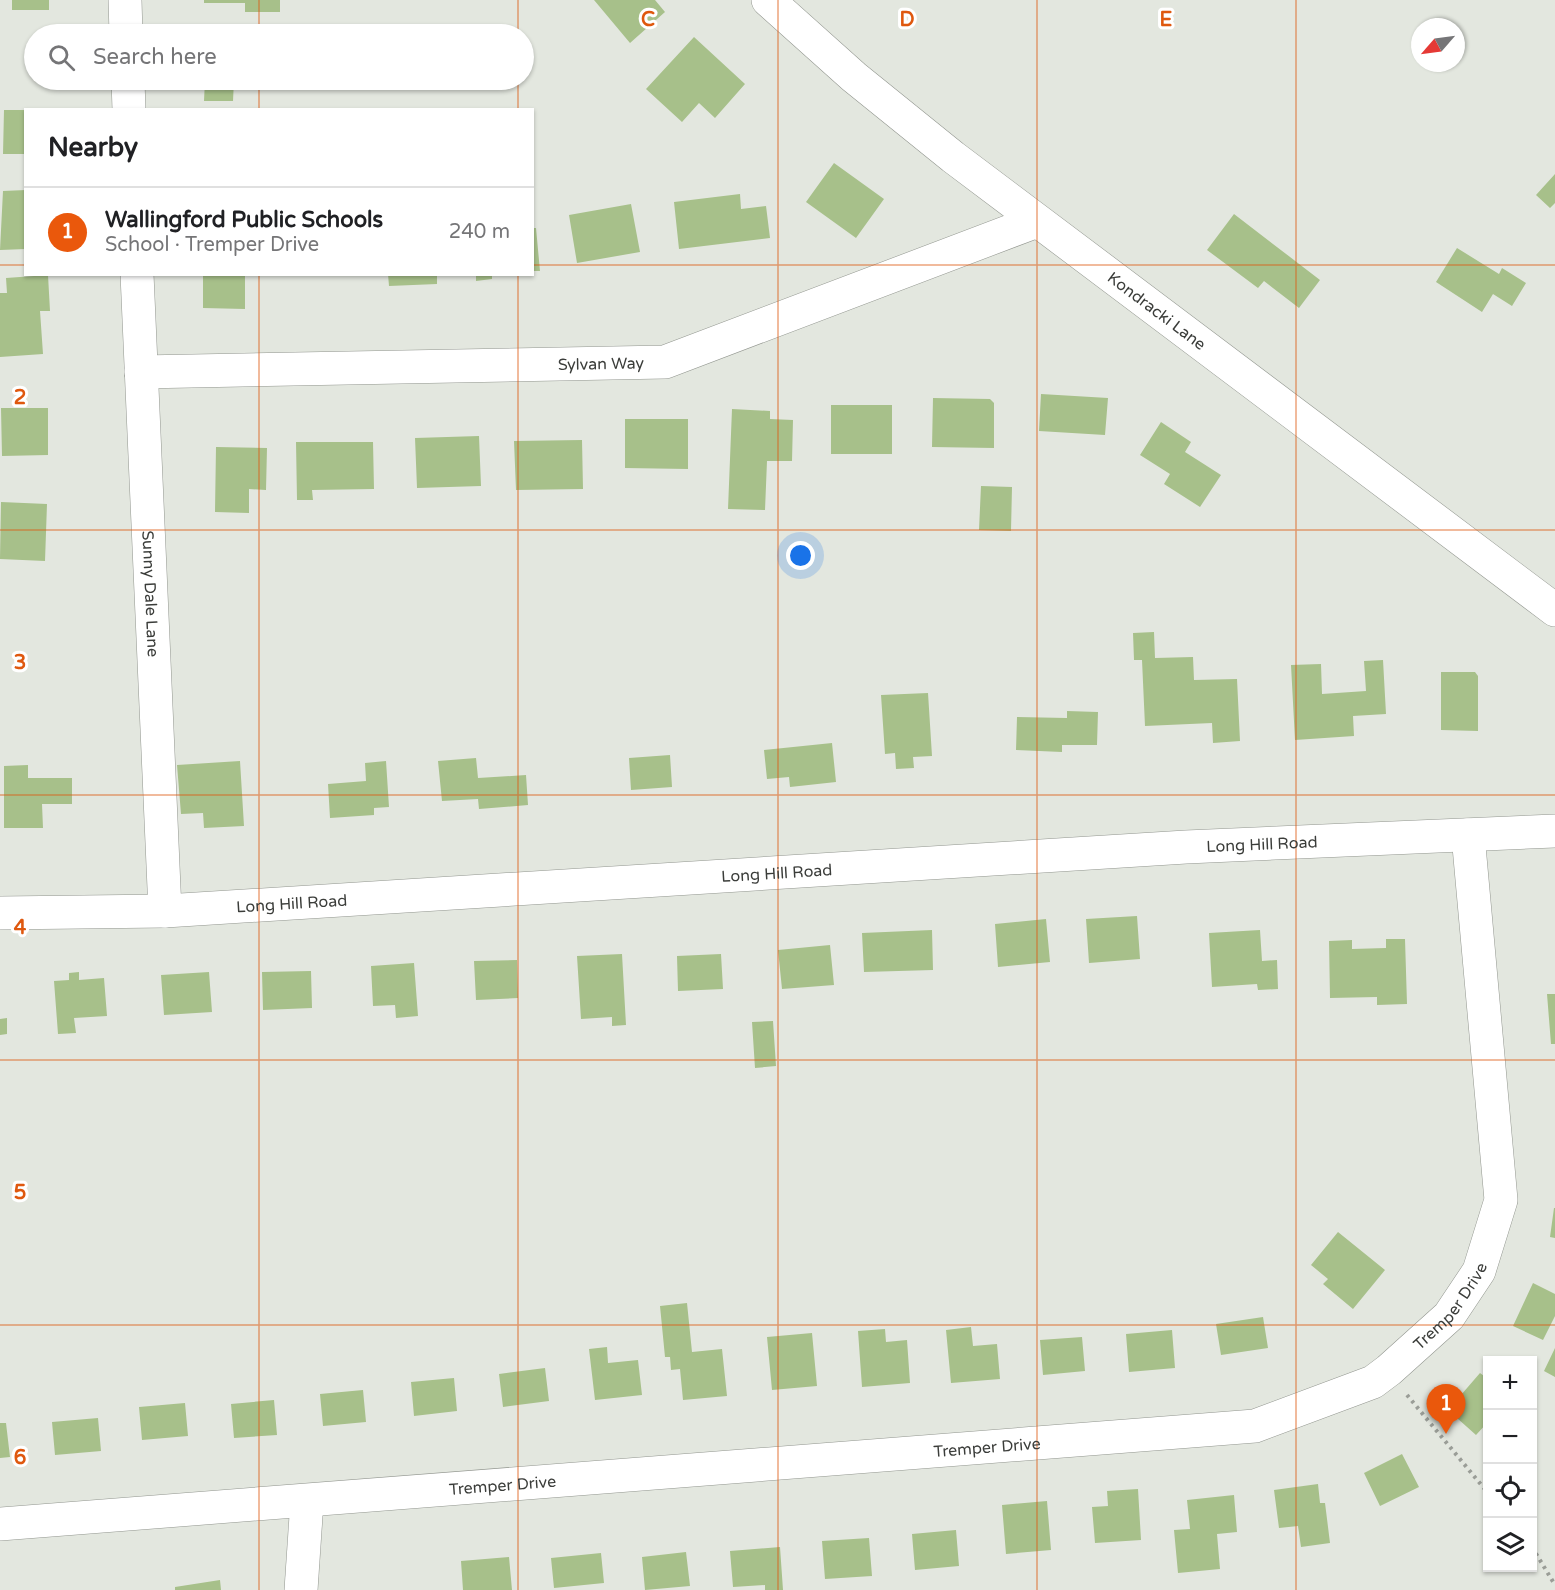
<!DOCTYPE html>
<html lang="en">
<head>
<meta charset="utf-8">
<style>
	body { margin:0; font-family:"Varela Round",sans-serif; background:#f6f6f6; color:#202124 }
	.controls { position:absolute; right:18px; bottom:18px; display:grid; overflow:hidden; border-radius:0px; box-shadow:0 2px 4px #0004 }
	.controls button { width:54px; height:54px; display:grid; place-items:center; padding:0; border:0; border-bottom:2px solid #e0e0e0; background:#fff; color:#202124; font:30px sans-serif }
	.compass { position:absolute; left:1411px; top:18px; width:54px; height:54px; border-radius:50%; background:#fff; box-shadow:0 2px 4px #0004; rotate:242deg }
	.you { position:absolute; left:801px; top:556px; width:21px; height:21px; margin:-15px; border:4px solid #fff; border-radius:50%; background:#1a73e8; box-shadow:0 0 0 9px #1a73e833 }
	.badge { display:grid; place-items:center; width:39px; height:39px; border-radius:50%; background:#ea580c; color:#fff; font-size:20px; font-weight:700 }
	.pin { position:absolute; translate:-50% -50px; filter:drop-shadow(0 2px 3px #0008) }
	.pin::after { content:''; position:absolute; top:32px; width:21px; height:18px; background:inherit; clip-path:polygon(0 0,100% 0,50% 100%) }
	.list { margin:0; padding:0; list-style:none }
	h2 { display:flex; justify-content:space-between; align-items:center; height:78px; margin:0; padding:0 24px; font-size:26px }
	h2 small { font-size:20px; font-weight:400; color:#757577 }
	.list li { display:grid; grid-template-columns:39px 1fr auto; gap:18px; align-items:center; box-sizing:border-box; height:90px; padding:0 24px; border-top:2px solid #e0e0e0 }
	.list b { display:block; font-size:22px; white-space:nowrap }
	.list p { margin:0; font-size:20px; white-space:nowrap; color:#757577 }
	.list em { font-size:20px; font-style:normal; color:#757577 }
	.icon { flex:none; width:33px; height:33px; fill:none; stroke:currentColor; stroke-width:2; stroke-linecap:round; stroke-linejoin:round }
	.map { position:relative; flex:none; width:1555px; height:1590px; overflow:hidden }
	.search { position:absolute; background:#fff; box-shadow:0 2px 4px #0004; left:24px; top:24px; width:510px; height:66px; display:flex; align-items:center; gap:15px; box-sizing:border-box; padding:0 21px; border-radius:33px; color:#757577; font-size:22px }
	.panel { position:absolute; background:#fff; box-shadow:0 2px 4px #0004; left:24px; top:108px; width:510px; height:168px; border-radius:0px }
	.map>svg:first-child { display:block }
</style>
</head>
<body>
<div class="map">
<svg width="1555" height="1590" viewBox="0 0 1555 1590">
	<rect width="100%" height="100%" fill="#e3e7df"/>
	<path fill="#a7c08a" d="M12,0H49V10H12Z
		M204,0H280V12H245V3H204Z
		M594,0H655L665,12L630,43Z
		M694,37L745,84L715,118L699,103L682,122L646,89Z
		M205,80H234L233,101H204Z
		M4,110H26V154H3Z
		M834,163L884,199L856,238L806,202Z
		M1555,174V203L1550,208L1536,195Z
		M26,190V249L0,250L3,191Z
		M740,194L741,209L766,206L770,238L679,249L674,202Z
		M631,204L640,252L577,263L569,215Z
		M1234,214L1320,280L1299,308L1264,281L1258,288L1207,250Z
		M532,228H536L540,271H532Z
		M1457,248L1499,274L1502,268L1526,283L1512,306L1493,294L1482,312L1436,282Z
		M203,274H245V309L203,308Z
		M388,274H437V284L389,286Z
		M476,274H492V279L476,281Z
		M48,275L50,311H40L43,354L0,357V293H7L6,278Z
		M1041,394L1108,398L1105,435L1039,431Z
		M933,398L990,399L994,403V448L932,447Z
		M831,405H892V454H831Z
		M1,408H48V455L2,456Z
		M732,409L770,411V419L793,420L792,461H767L765,510L728,509Z
		M625,419H688V469L625,468Z
		M1161,422L1191,442L1185,452L1221,475L1200,507L1164,484L1170,474L1140,455Z
		M479,436L481,486L417,488L415,438Z
		M582,440L583,489L516,490L514,441Z
		M296,442H373L374,489L312,490L313,500H297Z
		M216,447L267,448L266,490L249,489V513L215,512Z
		M981,486L1012,487L1011,531L979,530Z
		M1,502L47,504L45,561L0,559Z
		M1154,632L1155,658L1193,657L1194,680L1237,679L1240,741L1213,743L1212,723L1145,726L1142,660H1134L1133,633Z
		M1383,660L1386,714L1353,716L1354,736L1295,740L1291,665L1321,664L1322,694L1366,691L1364,661Z
		M1441,672H1475L1478,676V731L1441,730Z
		M928,693L932,756L913,757L914,768L896,769L895,753L885,754L881,695Z
		M1067,711L1098,712L1097,745H1062V752L1016,750L1017,717L1067,718Z
		M832,743L836,782L790,787L789,777L767,779L764,750Z
		M670,755L672,787L631,790L629,758Z
		M476,758L478,778L526,775L528,805L479,809L478,799L442,801L438,761Z
		M240,761L244,826L204,828L203,813L181,814L177,765Z
		M386,761L389,807L374,808V815L330,818L328,784L366,781L365,763Z
		M28,765V778H72V804H42L43,828H4V766Z
		M1137,916L1140,959L1089,963L1086,919Z
		M1046,919L1050,962L998,967L995,924Z
		M932,930L933,970L864,972L862,933Z
		M1260,930L1262,961L1277,960L1278,989L1258,990L1257,984L1212,987L1209,933Z
		M1386,939H1405L1407,1004L1377,1005V997L1330,998L1329,941L1352,940V949L1386,948Z
		M830,945L834,985L782,989L778,950Z
		M622,954L626,1025L612,1026V1017L581,1019L577,956Z
		M721,954L723,989L678,991L677,956Z
		M517,960L518,998L476,1000L474,961Z
		M414,963L418,1016L396,1018L395,1005L373,1006L371,966Z
		M311,971L312,1008L263,1010L262,972Z
		M79,972V980L104,978L107,1016L74,1018L76,1033L58,1034L54,981L69,980V973Z
		M209,972L212,1012L164,1015L161,975Z
		M1547,994H1555V1044H1551Z
		M7,1018V1034L0,1035V1019Z
		M773,1021L776,1066L755,1068L752,1022Z
		M1554,1208H1555V1238L1550,1237Z
		M1338,1232L1385,1270L1353,1309L1323,1284L1328,1279L1311,1265Z
		M1533,1283L1555,1294V1316L1543,1340L1513,1326Z
		M687,1303L692,1352L722,1349L727,1396L683,1400L680,1369L671,1370L670,1357H665L660,1306Z
		M1263,1317L1268,1348L1221,1355L1216,1324Z
		M971,1327L973,1346L997,1344L1000,1379L951,1383L946,1330Z
		M885,1329L886,1342L907,1340L910,1383L862,1387L858,1331Z
		M1172,1330L1175,1368L1129,1372L1126,1334Z
		M812,1333L817,1386L772,1390L767,1337Z
		M1082,1337L1085,1371L1043,1375L1040,1340Z
		M607,1347L608,1363L638,1360L642,1395L595,1400L589,1349Z
		M1555,1348V1377L1544,1371Z
		M545,1368L549,1401L503,1407L499,1374Z
		M1480,1373L1488,1379V1422L1476,1435L1448,1410Z
		M454,1378L457,1411L414,1416L411,1382Z
		M363,1390L366,1422L323,1426L320,1394Z
		M274,1400L277,1435L234,1438L231,1404Z
		M185,1403L188,1436L142,1440L139,1407Z
		M98,1418L101,1451L55,1455L52,1422Z
		M0,1423H6L10,1457L0,1458Z
		M1402,1454L1419,1487L1380,1506L1364,1473Z
		M1318,1484L1320,1503H1325L1330,1543L1301,1547L1298,1526L1279,1528L1274,1490Z
		M1138,1489L1141,1540L1095,1543L1092,1507L1108,1506L1107,1491Z
		M1234,1495L1237,1532L1217,1534L1220,1569L1178,1573L1174,1530L1190,1529L1187,1500Z
		M1047,1501L1051,1550L1006,1554L1002,1505Z
		M956,1530L959,1566L915,1570L912,1534Z
		M869,1538L872,1576L825,1579L822,1541Z
		M780,1547L783,1590H765V1585L733,1587L730,1551Z
		M686,1552L690,1586L645,1590L642,1557Z
		M601,1553L604,1583L554,1588L551,1558Z
		M509,1557L512,1590H463L461,1561Z
		M220,1580L221,1590H175V1587Z"/>
	<g fill="none" stroke-linecap="round" stroke-linejoin="round">
		<g stroke="#92968f" stroke-width="34">
			<g id="street">
				<path d="M125,0L126,34"/>
				<path d="M128,80L129,110"/>
				<path id="s1" d="M137,274L165,911"/>
				<path id="s2" d="M141,372L665,362L1037,221"/>
				<path id="s3" d="M0,913L165,911L1186,847L1555,831"/>
				<path id="s4" d="M0,1524L1255,1426L1373,1382L1389,1370L1449,1316L1479,1271L1501,1200L1468,835"/>
				<path d="M301,1590L307,1501"/>
			</g>
		</g>
		<g stroke="#92968f" stroke-width="34">
			<g id="secondary">
				<path id="s5" d="M768,0L854,77L953,157L1555,610"/>
			</g>
		</g>
		<path stroke="#9a9d97" stroke-width="4" stroke-dasharray="3 4.5" stroke-linecap="butt" d="M1407,1395L1488,1493
			M1532,1547L1555,1585"/>
		<use href="#street" stroke="#fff" stroke-width="33"/>
		<use href="#secondary" stroke="#fff" stroke-width="33"/>
	</g>
	<path fill="none" stroke="#df580e" stroke-width="1.5" stroke-opacity="0.55" d="M259,0V34M518,0V34M778,0V1590M1037,0V1590M1296,0V1590M259,80V110M518,80V110M0,265H26M532,265H1555M259,274V1590M518,274V1590M0,530H1555M0,795H1555M0,1060H1555M0,1325H1555"/>
	<g text-anchor="middle" stroke-width="6" stroke-linejoin="round" paint-order="stroke">
		<g font-size="16" fill="#3b3d3a" stroke="#fff">
			<text dy="6" stroke="none"><textPath href="#s5" startOffset="498">Kondracki Lane</textPath></text>
			<text dy="6" stroke="none"><textPath href="#s2" startOffset="460">Sylvan Way</textPath></text>
			<text dy="6" stroke="none"><textPath href="#s1" startOffset="320">Sunny Dale Lane</textPath></text>
			<text dy="6" stroke="none"><textPath href="#s3" startOffset="1264">Long Hill Road</textPath></text>
			<text dy="6" stroke="none"><textPath href="#s3" startOffset="778">Long Hill Road</textPath></text>
			<text dy="6" stroke="none"><textPath href="#s3" startOffset="292">Long Hill Road</textPath></text>
			<text dy="6" stroke="none"><textPath href="#s4" startOffset="1494">Tremper Drive</textPath></text>
			<text dy="6" stroke="none"><textPath href="#s4" startOffset="990">Tremper Drive</textPath></text>
			<text dy="6" stroke="none"><textPath href="#s4" startOffset="504">Tremper Drive</textPath></text>
		</g>
	</g>
	<g font-size="20" text-anchor="middle" font-weight="bold" fill="#df580e" stroke="#fff" stroke-width="6" stroke-linejoin="round" paint-order="stroke">
		<text x="648" y="26">C</text>
		<text x="907" y="26">D</text>
		<text x="1166" y="26">E</text>
		<text x="20" y="404">2</text>
		<text x="20" y="669">3</text>
		<text x="20" y="934">4</text>
		<text x="20" y="1199">5</text>
		<text x="20" y="1464">6</text>
	</g>
</svg>
<div class="controls">
<button>+</button>
<button>−</button>
<button><svg class="icon" aria-label="locate" viewBox="0 0 24 24"><circle cx="12" cy="12" r="6"/><path d="M12 2v4M12 18v4M2 12h4M18 12h4"/></svg></button>
<button><svg class="icon" aria-label="layers" viewBox="0 0 24 24"><path d="M12 4l9 5-9 5-9-5zM3 14l9 5 9-5"/></svg></button>
</div>
<svg class="compass" viewBox="-18 -18 36 36"><path d="M0-13l5 13h-10z" fill="#e53935"/><path d="M0 13l5-13h-10z" fill="#757577"/></svg>
<div class="you"></div>
<div class="pin badge" style="left:1446px;top:1434px">1</div>
<div class="search"><svg class="icon" aria-label="search" viewBox="0 0 24 24"><circle cx="10" cy="10" r="6"/><path d="M15 15l6 6"/></svg>Search here</div>
<section class="panel">
<h2>Nearby<small></small></h2>
<ul class="list">
<li><span class="badge">1</span><div><b>Wallingford Public Schools</b><p>School · Tremper Drive</p></div><em>240 m</em></li>
</ul>
</section>
</div>
</body>
</html>
